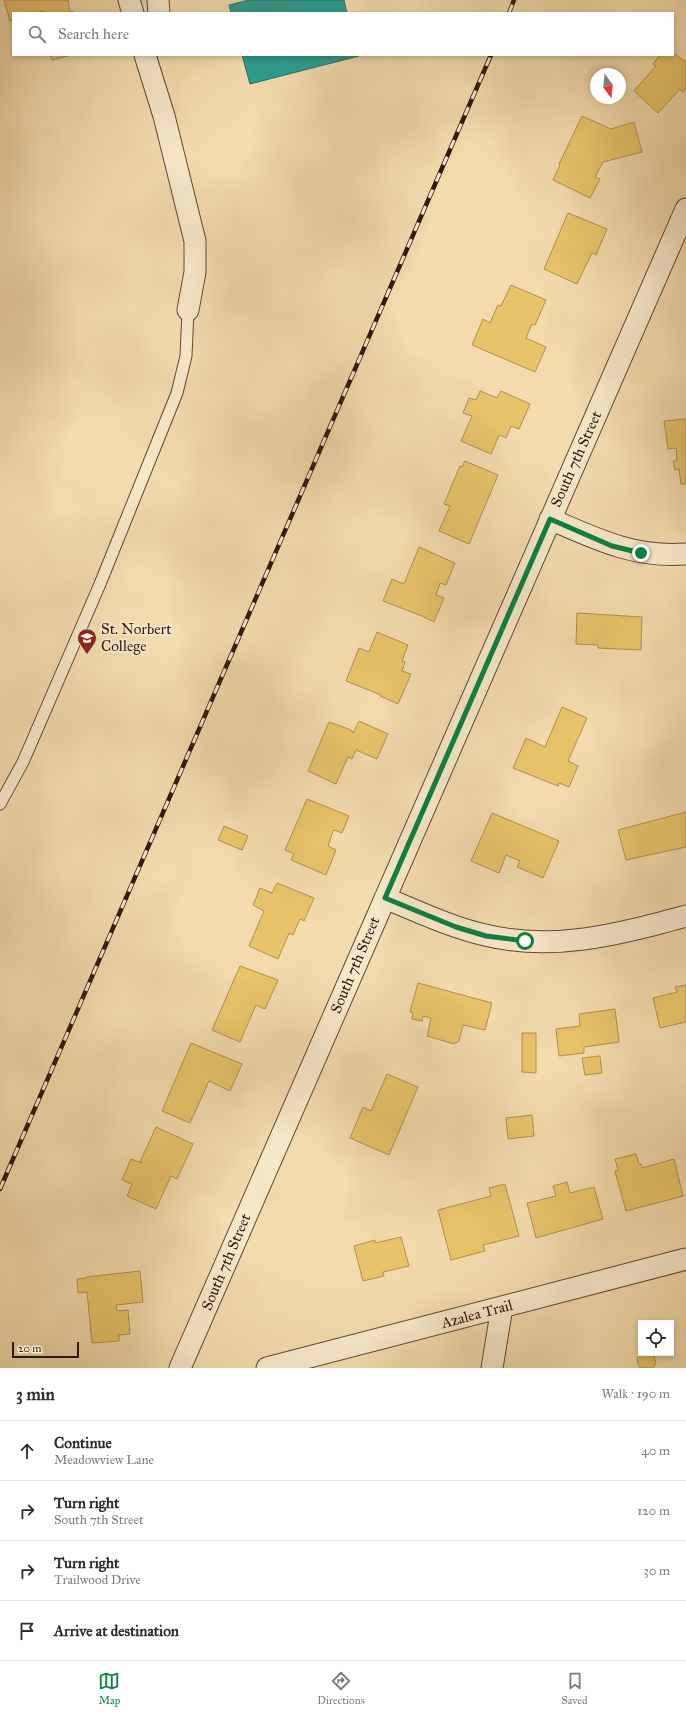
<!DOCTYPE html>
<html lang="en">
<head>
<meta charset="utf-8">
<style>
	body { margin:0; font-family:"IM FELL Great Primer",serif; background:#f2f2f3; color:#2b2b33 }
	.controls { position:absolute; right:12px; bottom:12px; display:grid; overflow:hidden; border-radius:0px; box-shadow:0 2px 6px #0003 }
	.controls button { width:36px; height:36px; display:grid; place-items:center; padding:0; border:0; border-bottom:1px solid #e1e1e2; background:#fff; color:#2b2b33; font:20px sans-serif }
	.compass { position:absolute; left:590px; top:68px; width:36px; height:36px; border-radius:50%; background:#fff; box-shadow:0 2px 6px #0003; rotate:165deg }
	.scale { position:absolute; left:12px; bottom:10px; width:67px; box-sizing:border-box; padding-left:4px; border:2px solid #2f170e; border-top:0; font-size:11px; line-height:14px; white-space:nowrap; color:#2f170e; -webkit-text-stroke:3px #f7e8ca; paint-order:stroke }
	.stop { position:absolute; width:12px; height:12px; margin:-9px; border:3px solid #0b8043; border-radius:50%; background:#fff }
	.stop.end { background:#0b8043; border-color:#fff; box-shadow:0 1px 4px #0008 }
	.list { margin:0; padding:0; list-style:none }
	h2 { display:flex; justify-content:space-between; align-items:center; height:52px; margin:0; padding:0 16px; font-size:17px }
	h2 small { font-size:13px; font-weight:400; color:#7c7c81 }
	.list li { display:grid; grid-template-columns:26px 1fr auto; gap:12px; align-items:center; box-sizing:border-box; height:60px; padding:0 16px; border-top:1px solid #e1e1e2 }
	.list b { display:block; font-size:15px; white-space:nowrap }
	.list p { margin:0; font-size:13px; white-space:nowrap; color:#7c7c81 }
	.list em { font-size:13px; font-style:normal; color:#7c7c81 }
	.icon { flex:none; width:22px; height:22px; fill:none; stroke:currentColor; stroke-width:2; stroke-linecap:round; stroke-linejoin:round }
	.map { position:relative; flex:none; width:686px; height:1368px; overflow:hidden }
	.search { position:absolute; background:#fff; box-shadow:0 2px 6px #0003; left:12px; right:12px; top:12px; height:44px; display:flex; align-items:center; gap:10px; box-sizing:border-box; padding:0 14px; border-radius:0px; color:#7c7c81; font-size:15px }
	.sheet { height:292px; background:#fff }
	nav { display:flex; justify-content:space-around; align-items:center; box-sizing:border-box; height:56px; border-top:1px solid #e1e1e2; background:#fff; font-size:11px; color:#7c7c81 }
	nav a { display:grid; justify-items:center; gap:2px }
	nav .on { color:#0b8043 }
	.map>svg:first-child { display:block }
</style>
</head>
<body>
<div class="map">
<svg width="686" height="1368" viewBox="0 0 686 1368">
	<rect width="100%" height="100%" fill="#f3dbad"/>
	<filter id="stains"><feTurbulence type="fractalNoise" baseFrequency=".005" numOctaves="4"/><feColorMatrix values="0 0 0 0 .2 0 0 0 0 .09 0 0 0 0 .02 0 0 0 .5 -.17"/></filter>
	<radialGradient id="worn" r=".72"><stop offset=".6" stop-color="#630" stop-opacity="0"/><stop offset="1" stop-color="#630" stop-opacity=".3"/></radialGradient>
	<path fill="#e9c46a" stroke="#b1904e" d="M4,0H68L70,12L73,11V13H44V11L36,13H13V20L10,21Z
		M673,53L686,62V88L683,92L680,89L658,113L634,91L656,66L653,64L660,55H673Z
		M50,55H71L52,60Z
		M582,116L611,129L634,122L642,152L603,162L595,177L600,179L590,198L553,180L560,165L559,164Z
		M568,213L607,229L596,255L592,253L577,284L544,269Z
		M511,285L546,300L535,325L532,324L526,338L546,347L535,372L472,345L483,319L490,323L498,305L501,306Z
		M480,391L497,398L501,391L530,404L519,429L511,426L506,438L499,435L491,454L461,441L472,416L463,413L469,398L476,400Z
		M686,419V484H681L679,469L675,470L673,461H677L676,448L668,449L664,421Z
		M465,461L498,475L469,544L439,531L450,506L444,504L460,466L462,467Z
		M419,547L455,563L446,585L440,583L436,595L444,598L434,622L422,616L383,601L392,579L404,584Z
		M577,613L642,617L641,650L598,648V645L576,644Z
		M377,632L408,645L402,661L405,662L402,671L411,674L398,704L380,696L381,695L346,681L359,648L369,652Z
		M562,707L587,718L568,761L578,766L569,787L559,783L558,786L513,768L526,738L545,747Z
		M359,721L388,734L377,759L356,750L352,759L348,757L336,784L308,771L329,722L351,730L353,733Z
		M307,799L349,816L342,833L334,830L332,834L328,846L336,850L326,875L291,860L294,854L285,850Z
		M686,812V847L626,860L618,830Z
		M492,813L559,841L543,878L517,867L520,861L506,855L499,873L471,861Z
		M224,826L248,836L242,850L218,840Z
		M277,883L314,898L304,921L300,919L293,935L289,933L278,959L249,946L264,911L253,905L260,888L272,893Z
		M240,966L278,980L265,1009L256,1005L240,1042L212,1030Z
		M418,983L492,1003L485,1030L463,1025L459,1041L454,1044L427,1036L431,1018L423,1016L422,1021L412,1019L413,1013L410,1012Z
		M686,985V1022L660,1028L653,998L677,992L675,987Z
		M615,1009L619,1042L584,1047V1053L559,1056L556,1029L580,1026L579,1014Z
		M522,1033H536V1073L522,1072Z
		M191,1043L242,1064L230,1091L209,1081L190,1123L162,1111Z
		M600,1056L602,1073L585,1075L582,1058Z
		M387,1074L418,1087L389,1155L350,1138L363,1107L371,1111Z
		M532,1115L534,1136L508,1139L506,1118Z
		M156,1127L193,1144L177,1179L171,1176L156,1209L127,1196L132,1184L122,1180L131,1159L142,1163L140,1162Z
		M636,1154L639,1164H641L642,1168L674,1159L683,1196L626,1211L615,1171L618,1170L615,1159Z
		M567,1182L570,1193L594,1187L603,1219L536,1238L527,1203L556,1196L553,1186Z
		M505,1184L519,1236L483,1245L485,1251L451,1260L438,1210L491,1196L489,1188Z
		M401,1237L409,1266L383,1272L384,1276L363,1281L354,1246L375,1240V1243Z
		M140,1271L143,1302L116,1305L117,1311L128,1310L130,1334L119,1335V1341L92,1343L87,1292L78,1293L77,1279L86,1278V1277Z
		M650,1353L654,1356L656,1363L653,1368H641L639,1367L637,1359L641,1354Z"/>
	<path fill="#2a9d8f" stroke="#2c7568" d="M249,0H344L347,13H231L229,5Z
		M242,55H358L359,56L250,84Z"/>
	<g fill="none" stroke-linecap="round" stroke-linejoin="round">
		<g stroke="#604836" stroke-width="13">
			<path id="lane" d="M0,804L23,762L100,584L177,393L186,356L188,310"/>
		</g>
		<g stroke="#604836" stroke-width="23">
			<path id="street" d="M129,0L133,13
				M158,0L159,13
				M145,55L164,116L195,241V272L188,310
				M550,519C596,539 634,558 686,554
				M385,898C417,911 450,927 485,935C554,952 619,934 686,916
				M180,1368L686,209
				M267,1368L686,1259
				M492,1368L502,1307"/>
		</g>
		<use href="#lane" stroke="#f7e8ca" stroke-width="11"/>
		<use href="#street" stroke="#f7e8ca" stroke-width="21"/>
		<g stroke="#2f170e" stroke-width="4.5">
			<path id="rail" d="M509,13L514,0
				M0,1189L491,55"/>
		</g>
		<use href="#rail" stroke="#f7e8ca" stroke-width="3" stroke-dasharray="9" stroke-linecap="butt"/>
	</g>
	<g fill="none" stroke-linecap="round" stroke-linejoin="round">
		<path stroke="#0b8043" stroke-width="5" d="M525,941L486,936L456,927L385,898L550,519L612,546L641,553"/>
	</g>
	<defs>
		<g id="university-pin" transform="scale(1)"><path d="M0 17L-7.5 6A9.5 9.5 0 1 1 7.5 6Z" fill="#8f2418" stroke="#f7e8ca"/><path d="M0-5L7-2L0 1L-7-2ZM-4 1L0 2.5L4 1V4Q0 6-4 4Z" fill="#fff"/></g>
	</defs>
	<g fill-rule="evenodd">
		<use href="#university-pin" x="87" y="638"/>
	</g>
	<g text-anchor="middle" stroke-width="4" stroke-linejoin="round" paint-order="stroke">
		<g font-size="15" fill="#2f170e" stroke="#f7e8ca">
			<text transform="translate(576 459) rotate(-66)" y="5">South 7th Street</text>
			<text transform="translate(355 965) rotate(-67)" y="5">South 7th Street</text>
			<text transform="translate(226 1262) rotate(-67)" y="5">South 7th Street</text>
			<text transform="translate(477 1314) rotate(-15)" y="5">Azalea Trail</text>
		</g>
		<g font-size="15" fill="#2f170e" stroke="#f7e8ca" text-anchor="start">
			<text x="101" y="634">St. Norbert<tspan x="101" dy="17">College</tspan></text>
		</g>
	</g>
	<rect width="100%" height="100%" filter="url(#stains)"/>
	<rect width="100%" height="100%" fill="url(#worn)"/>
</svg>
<div class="controls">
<button><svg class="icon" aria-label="locate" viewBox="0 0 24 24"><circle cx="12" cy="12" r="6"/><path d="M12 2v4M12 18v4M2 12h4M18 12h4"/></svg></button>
</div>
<svg class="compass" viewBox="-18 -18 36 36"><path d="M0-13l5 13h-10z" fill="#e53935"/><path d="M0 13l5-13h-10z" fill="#7c7c81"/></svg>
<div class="scale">20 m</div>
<div class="stop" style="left:525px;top:941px"></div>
<div class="stop end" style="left:641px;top:553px"></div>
<div class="search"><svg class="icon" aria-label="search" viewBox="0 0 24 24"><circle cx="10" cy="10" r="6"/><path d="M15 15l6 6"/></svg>Search here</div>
</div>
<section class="sheet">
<h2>3 min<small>Walk · 190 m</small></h2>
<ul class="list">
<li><svg class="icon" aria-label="ahead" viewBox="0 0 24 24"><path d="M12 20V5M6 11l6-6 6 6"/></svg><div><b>Continue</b><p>Meadowview Lane</p></div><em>40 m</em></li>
<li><svg class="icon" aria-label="right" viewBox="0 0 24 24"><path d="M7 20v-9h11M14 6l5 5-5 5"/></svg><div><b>Turn right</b><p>South 7th Street</p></div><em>120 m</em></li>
<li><svg class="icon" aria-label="right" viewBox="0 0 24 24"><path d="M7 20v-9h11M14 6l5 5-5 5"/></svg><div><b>Turn right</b><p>Trailwood Drive</p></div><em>30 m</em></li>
<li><svg class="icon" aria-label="arrive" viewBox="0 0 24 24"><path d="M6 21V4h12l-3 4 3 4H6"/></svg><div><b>Arrive at destination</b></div></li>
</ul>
</section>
<nav>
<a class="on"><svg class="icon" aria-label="map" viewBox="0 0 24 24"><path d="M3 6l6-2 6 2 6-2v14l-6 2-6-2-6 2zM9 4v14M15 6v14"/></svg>Map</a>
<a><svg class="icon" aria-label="directions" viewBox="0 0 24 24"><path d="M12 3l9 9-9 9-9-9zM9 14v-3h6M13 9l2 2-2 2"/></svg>Directions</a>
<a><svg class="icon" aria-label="saved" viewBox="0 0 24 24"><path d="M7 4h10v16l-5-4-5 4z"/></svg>Saved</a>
</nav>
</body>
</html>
